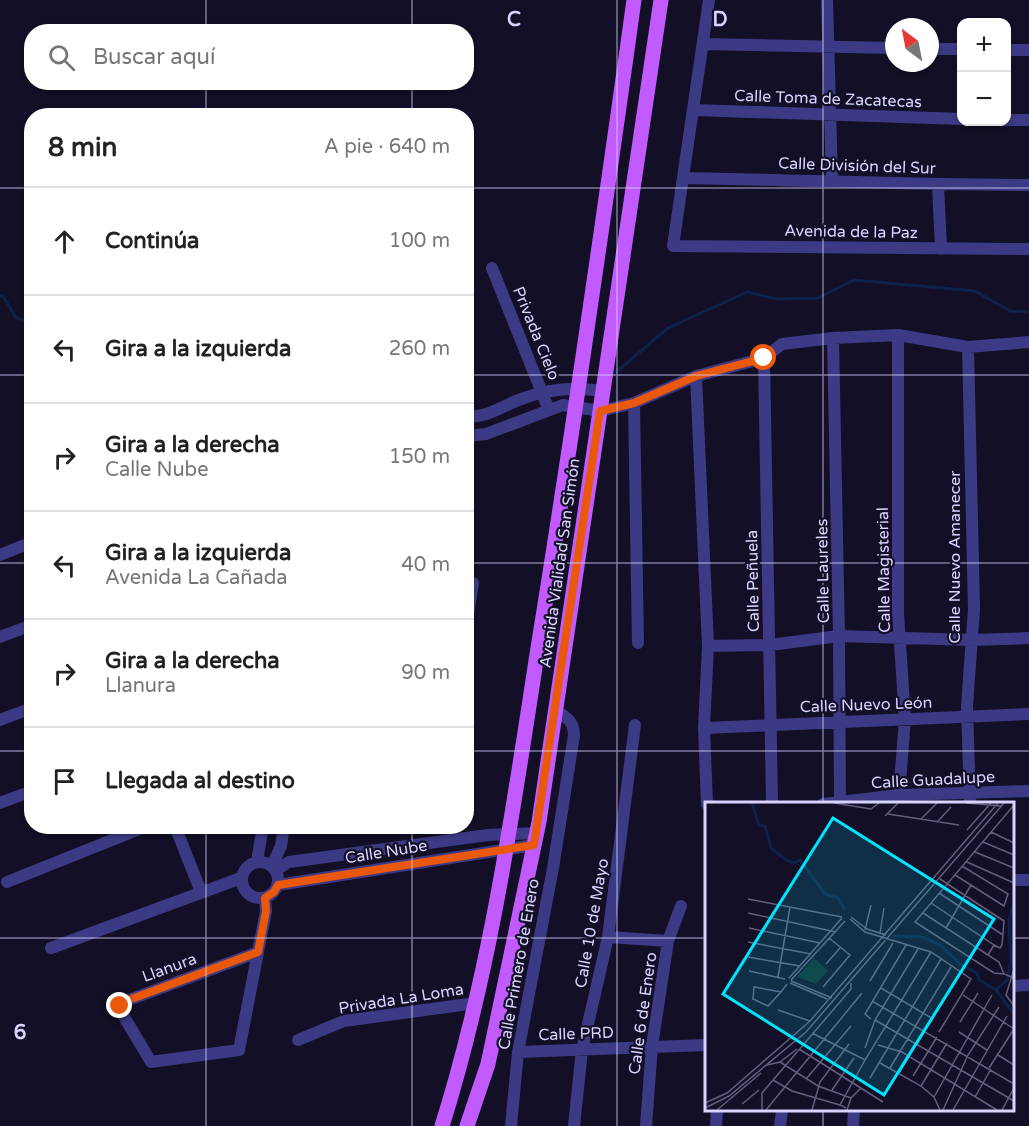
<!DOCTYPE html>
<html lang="es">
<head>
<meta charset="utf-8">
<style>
	body { margin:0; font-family:"Varela Round",sans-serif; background:#f6f6f6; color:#222 }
	.controls { position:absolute; right:18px; top:18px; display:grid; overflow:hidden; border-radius:12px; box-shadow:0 2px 4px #0004 }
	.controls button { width:54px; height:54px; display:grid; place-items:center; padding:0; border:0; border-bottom:2px solid #e0e0e0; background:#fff; color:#222; font:30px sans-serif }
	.compass { position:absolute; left:885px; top:18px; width:54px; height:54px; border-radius:50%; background:#fff; box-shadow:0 2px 4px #0004; rotate:328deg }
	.stop { position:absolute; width:18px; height:18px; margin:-14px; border:4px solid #ea580c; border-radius:50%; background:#fff }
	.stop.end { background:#ea580c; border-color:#fff; box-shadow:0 2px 6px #0008 }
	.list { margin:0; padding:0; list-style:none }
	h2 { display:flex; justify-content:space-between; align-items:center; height:78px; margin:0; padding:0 24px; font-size:26px }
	h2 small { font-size:20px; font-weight:400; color:#767676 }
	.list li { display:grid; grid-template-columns:39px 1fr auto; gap:18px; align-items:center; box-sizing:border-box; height:108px; padding:0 24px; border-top:2px solid #e0e0e0 }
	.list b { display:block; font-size:22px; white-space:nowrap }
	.list p { margin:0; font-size:20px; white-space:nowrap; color:#767676 }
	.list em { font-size:20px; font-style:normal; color:#767676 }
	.icon { flex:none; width:33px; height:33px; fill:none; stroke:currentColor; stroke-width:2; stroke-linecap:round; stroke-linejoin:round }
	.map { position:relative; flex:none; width:1029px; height:1126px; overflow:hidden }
	.search { position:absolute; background:#fff; box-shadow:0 2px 4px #0004; left:24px; top:24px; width:450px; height:66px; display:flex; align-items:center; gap:15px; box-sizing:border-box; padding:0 21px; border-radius:24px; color:#767676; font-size:22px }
	.panel { position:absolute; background:#fff; box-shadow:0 2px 4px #0004; left:24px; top:108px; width:450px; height:726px; border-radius:24px }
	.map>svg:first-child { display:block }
</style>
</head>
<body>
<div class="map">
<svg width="1029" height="1126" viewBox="0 0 1029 1126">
	<rect width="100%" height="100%" fill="#130f26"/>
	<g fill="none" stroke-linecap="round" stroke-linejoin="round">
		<path stroke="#0c2248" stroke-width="3" d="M0,296H3L16,318L32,323
			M615,373L668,328L747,292L777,299L818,298L854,280L975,291L1010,311L1029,312"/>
		<path stroke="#3d3a85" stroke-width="12" d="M709,0L673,246L1029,249
			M827,0L832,180
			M703,44L894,48
			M930,49H962
			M1006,50H1029
			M693,110L962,119
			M1006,120H1029
			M683,178C799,180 914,185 1029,185
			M938,185L941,249
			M492,268L549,410
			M898,335V613L905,719L899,795L900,804
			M833,338L839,636L840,804
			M968,347L974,609L967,706L970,804
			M764,358L772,804
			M696,376L708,646L704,728L707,804
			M634,403L638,643
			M466,416C487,419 505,404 524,398C550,388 575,387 603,391
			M466,436L486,434L563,405L600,411L634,403L696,376L764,358L782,344L833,338L898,335L968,347L1029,342
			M0,555L32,542
			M466,582L473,583L466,626
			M0,637L32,625
			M708,646L770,645L839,636L972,640L1029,638
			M0,720L32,708
			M704,728L1029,714
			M0,803L32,791
			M823,804L899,795L1029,791
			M175,826L201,892
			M257,861L263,826
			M242 880a18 18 0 1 1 36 0a18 18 0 1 1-36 0Z
			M272,866L281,846L284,826
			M276,870L289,862L488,835L537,833
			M1012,880H1029
			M7,882L147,826
			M278,885L534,845
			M608,937L668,941
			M51,948L241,878
			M258,952L126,1001L120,1006V1010L151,1062L239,1050L258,952L266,911L265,898
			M1012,986L1029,985
			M298,1040L344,1021L476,1003
			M518,1052L706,1045
			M511,1126L518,1052L553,868L574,735C574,721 566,717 555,710
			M574,1126L582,1050L608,937L635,725
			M646,1126L652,1046L668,941L681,906
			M716,1126L717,1110
			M780,1126L782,1110
			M853,1126L854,1110"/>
		<path stroke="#c25bff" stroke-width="15" d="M442,1126C491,970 513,809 538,648C573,432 604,216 634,0
			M467,1126L488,1064L539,822L661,0"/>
	</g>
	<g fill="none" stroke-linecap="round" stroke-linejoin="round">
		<path stroke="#ea580c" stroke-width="8" d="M120,1006L126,1001L258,952L266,911L265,898L274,892L278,885L534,845L600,411L634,403L696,376L764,358"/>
	</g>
	<path fill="none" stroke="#d9d4ff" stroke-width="1.5" stroke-opacity="0.55" d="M206,0V32M412,0V32M617,0V1126M823,0V804M206,82V116M412,82V116M0,188H32M466,188H1029M0,375H32M466,375H1029M0,563H32M466,563H1029M0,751H32M466,751H1029M206,826V1126M412,826V1126M0,938H706M1012,938H1029M823,1110V1126"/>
	<g text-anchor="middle" stroke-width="4.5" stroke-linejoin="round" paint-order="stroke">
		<g font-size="16" fill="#d9d4ff" stroke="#130f26">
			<text transform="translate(828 98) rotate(2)" y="6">Calle Toma de Zacatecas</text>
			<text transform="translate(857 165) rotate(2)" y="6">Calle División del Sur</text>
			<text transform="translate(851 231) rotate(1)" y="6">Avenida de la Paz</text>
			<text transform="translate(537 333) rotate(68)" y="6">Privada Cielo</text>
			<text transform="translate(954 557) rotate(-90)" y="6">Calle Nuevo Amanecer</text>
			<text transform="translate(559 563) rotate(-82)" y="6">Avenida Vialidad San Simón</text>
			<text transform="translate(883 570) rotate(-91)" y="6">Calle Magisterial</text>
			<text transform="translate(822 571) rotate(-91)" y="6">Calle Laureles</text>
			<text transform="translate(752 581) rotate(-91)" y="6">Calle Peñuela</text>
			<text transform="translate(866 704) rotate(-2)" y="6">Calle Nuevo León</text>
			<text transform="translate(933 779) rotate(-3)" y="6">Calle Guadalupe</text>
			<text transform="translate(386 851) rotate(-9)" y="6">Calle Nube</text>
			<text transform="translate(591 923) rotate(-80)" y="6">Calle 10 de Mayo</text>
			<text transform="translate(518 964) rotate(-80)" y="6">Calle Primero de Enero</text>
			<text transform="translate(169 967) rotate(-20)" y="6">Llanura</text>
			<text transform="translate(401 998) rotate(-9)" y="6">Privada La Loma</text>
			<text transform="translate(642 1013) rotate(-82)" y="6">Calle 6 de Enero</text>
			<text transform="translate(576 1033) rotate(-2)" y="6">Calle PRD</text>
		</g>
	</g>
	<g transform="translate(705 802)">
		<rect width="309" height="309" fill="#130f26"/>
		<path d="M109,156L123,169L111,182L92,175Z" fill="#12302f"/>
		<path fill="none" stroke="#0c2248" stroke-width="3" d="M47,1L54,23L60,24L66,46L81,58L89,61L95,58L120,92L133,96L140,108M188,134L217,135L235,143L256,163L272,171L274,178L291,188L309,212M292,187L302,178L306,159L304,119L309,100"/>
		<path fill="none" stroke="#625e7d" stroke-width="1.5" d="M129,1L166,7L174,1M261,1L296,4M183,12L254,23M180,14L193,1M216,17L232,1M233,19L246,5M262,28L286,1M286,30L309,41M278,40L309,53M270,50L309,66M262,60L309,81M250,73L299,104L303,92L257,64M235,77L299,119L297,143L295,146L289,143M234,91L298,133M43,97L137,115M226,101L289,143L283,153M43,111L131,130M218,111L294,160L299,172L309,176M146,115L162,127L181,133M145,117L160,130L226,150L266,177L234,230M44,126L115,141M241,126L266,83M160,128L166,103M175,131L179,106M43,140L106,152M43,155L95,164M121,162L135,146M309,167L301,193L309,204M44,169L80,177M299,172L289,171L210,120L309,3M73,175L85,105M84,176L137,116M86,178L140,119M86,179L127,196M165,179L188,141M85,181L122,197M118,185L145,153L124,136M176,186L228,217M76,190L49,185L48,197L63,204L76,190L82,182M258,193L309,227M167,199L309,282M73,208L105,219M166,217L160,212L201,143M170,218L309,299M255,220L273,191M254,230L282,248M107,231L160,258L226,150M173,243L197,250L292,308M160,246L170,218L213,147M94,247L178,300M293,253L309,263M75,260L113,284L146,296M175,261L216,284L229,295L235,308M62,263L75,260L92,247M185,266L246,165M284,266L309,227M194,271L256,170M208,274L232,235M165,276L236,157M101,277L146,224M68,278L87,289L135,303M216,284L242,241M127,288L149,256M229,295L287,193M270,295L286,267M0,301L22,291L105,219L293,1M37,302L54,288M0,306L24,294L101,230L299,1M141,306L135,303L160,258M12,308L56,271M57,308V291L146,187V181M61,308L157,191M107,308L115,280L144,242M142,308L146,296L156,286M238,308L263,253L294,205M248,308L302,214M297,308L309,286"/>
		<path fill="#00e5ff" fill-opacity="0.15" stroke="#00e5ff" stroke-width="3" d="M128,16L289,117L179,293L18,192Z"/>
		<rect width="309" height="309" fill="none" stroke="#d9d4ff" stroke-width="3"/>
	</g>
	<g font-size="20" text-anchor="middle" font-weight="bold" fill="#d9d4ff" stroke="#130f26" stroke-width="4.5" stroke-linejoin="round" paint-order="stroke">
		<text x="514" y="26">C</text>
		<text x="720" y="26">D</text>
		<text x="20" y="1039">6</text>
	</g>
</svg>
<div class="controls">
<button>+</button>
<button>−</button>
</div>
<svg class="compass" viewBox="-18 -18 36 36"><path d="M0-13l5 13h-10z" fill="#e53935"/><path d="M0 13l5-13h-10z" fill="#767676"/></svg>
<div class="stop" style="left:764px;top:358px"></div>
<div class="stop end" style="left:120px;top:1006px"></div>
<div class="search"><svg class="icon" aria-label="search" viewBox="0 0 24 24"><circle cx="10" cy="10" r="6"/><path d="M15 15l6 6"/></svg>Buscar aquí</div>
<section class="panel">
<h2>8 min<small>A pie · 640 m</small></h2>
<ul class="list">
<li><svg class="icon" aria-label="ahead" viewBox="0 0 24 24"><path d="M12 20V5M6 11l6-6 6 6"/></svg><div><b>Continúa</b></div><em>100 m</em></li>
<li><svg class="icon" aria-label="left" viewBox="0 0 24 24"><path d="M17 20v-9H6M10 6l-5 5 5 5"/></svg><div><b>Gira a la izquierda</b></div><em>260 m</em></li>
<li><svg class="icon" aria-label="right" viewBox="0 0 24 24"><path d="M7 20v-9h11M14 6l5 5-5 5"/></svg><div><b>Gira a la derecha</b><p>Calle Nube</p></div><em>150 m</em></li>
<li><svg class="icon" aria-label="left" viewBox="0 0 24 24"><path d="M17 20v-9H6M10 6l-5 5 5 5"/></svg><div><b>Gira a la izquierda</b><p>Avenida La Cañada</p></div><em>40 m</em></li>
<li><svg class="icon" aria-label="right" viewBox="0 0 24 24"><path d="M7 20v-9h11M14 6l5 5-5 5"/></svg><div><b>Gira a la derecha</b><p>Llanura</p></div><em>90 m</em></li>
<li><svg class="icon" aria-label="arrive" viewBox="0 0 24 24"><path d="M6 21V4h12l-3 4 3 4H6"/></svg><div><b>Llegada al destino</b></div></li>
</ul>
</section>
</div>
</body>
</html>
